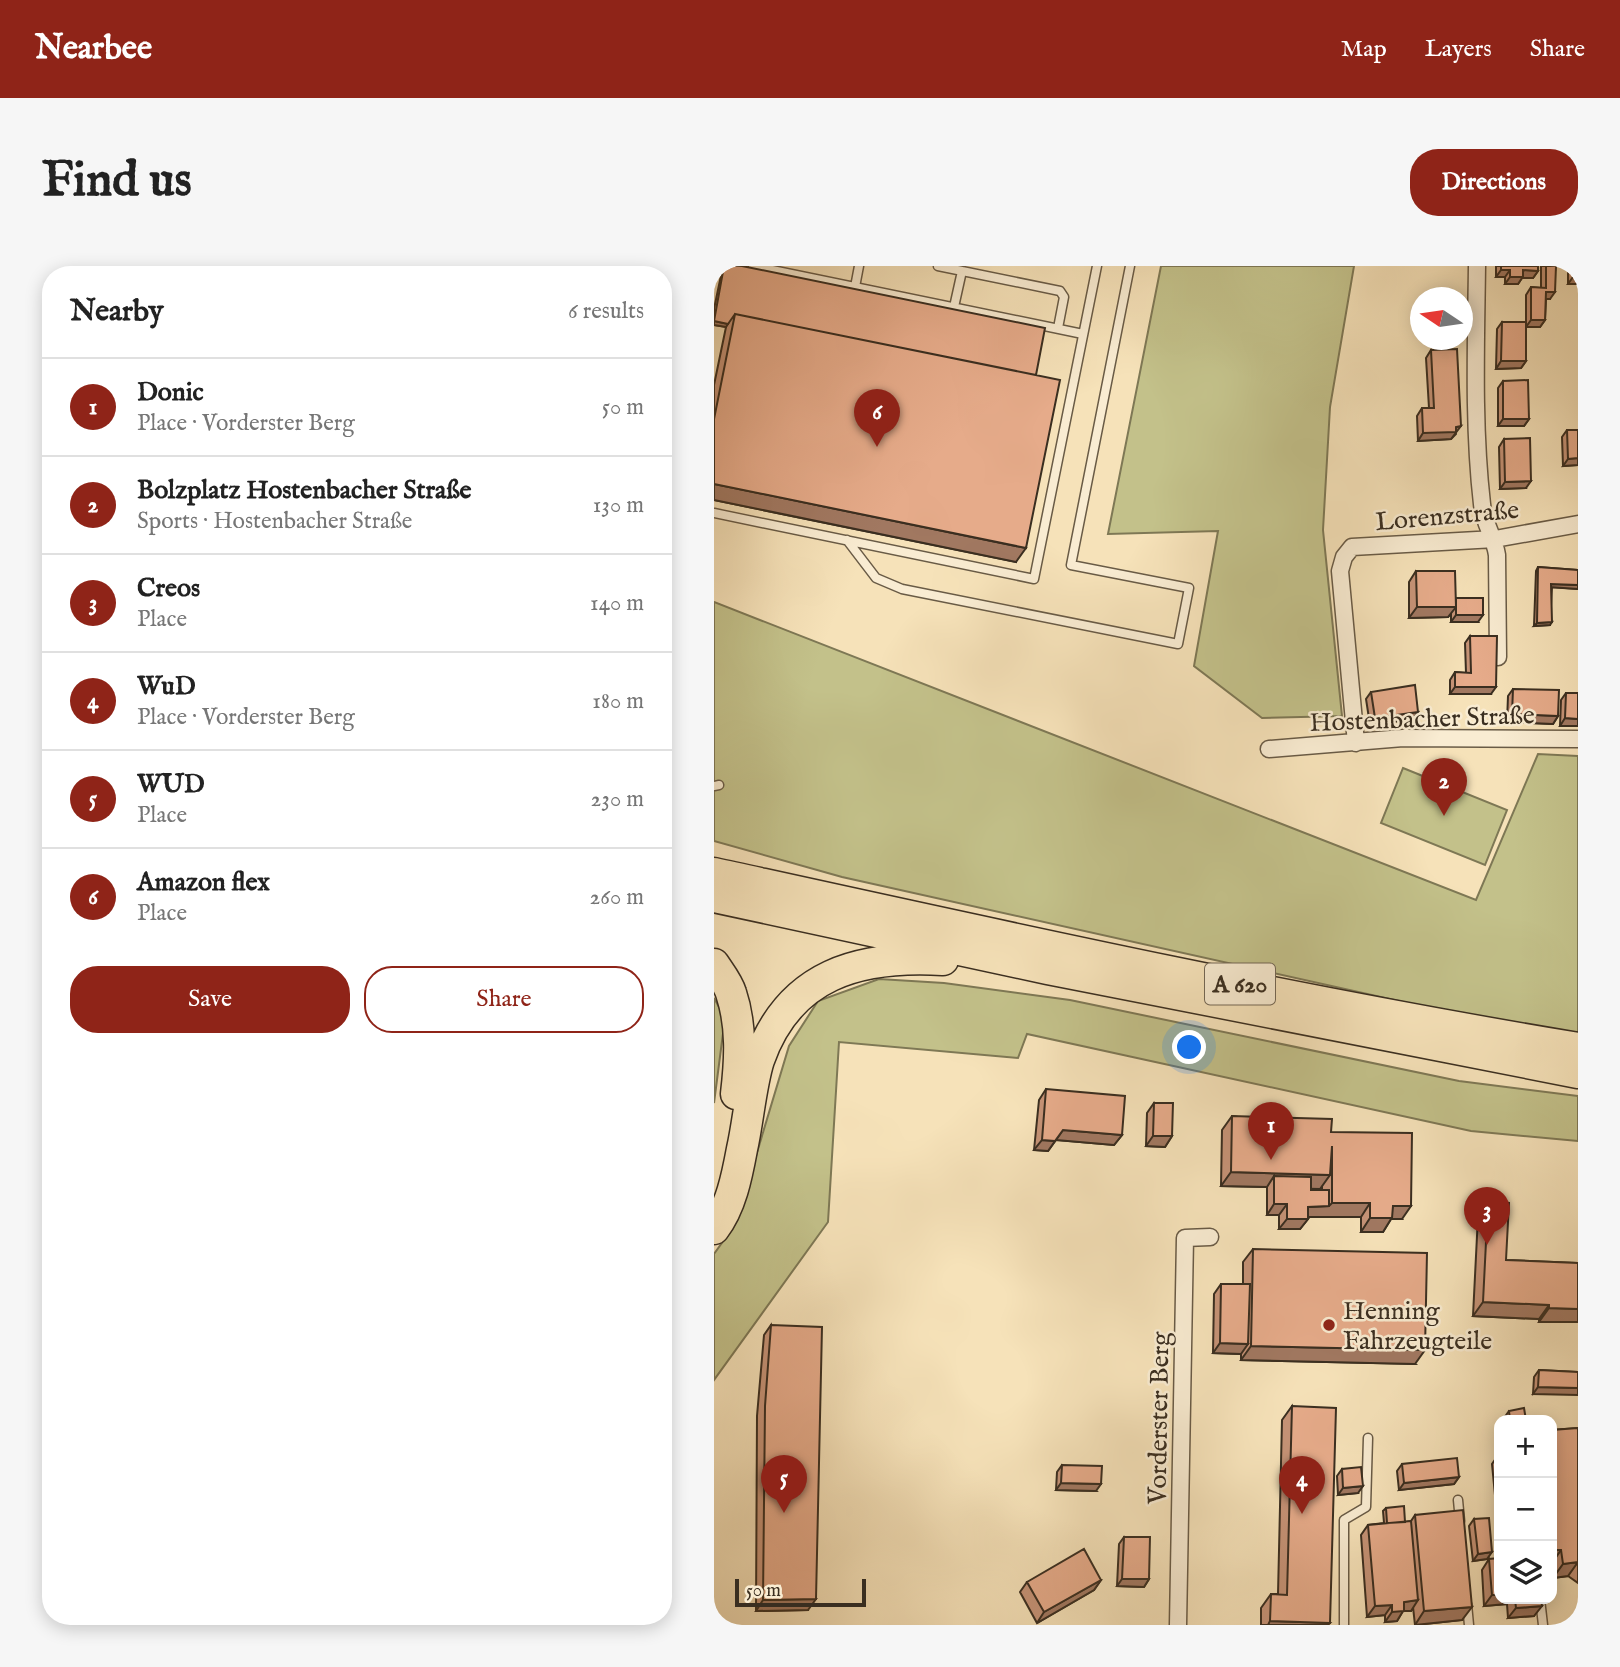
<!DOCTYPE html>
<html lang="en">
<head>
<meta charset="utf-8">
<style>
	body { margin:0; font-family:"IM FELL English",serif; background:#f6f6f6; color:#222 }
	.controls { position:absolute; right:21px; bottom:21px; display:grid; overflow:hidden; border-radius:14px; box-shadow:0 4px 18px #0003 }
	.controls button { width:63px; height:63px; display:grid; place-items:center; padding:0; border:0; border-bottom:2px solid #e0e0e0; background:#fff; color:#222; font:35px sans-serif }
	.compass { position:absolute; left:696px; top:21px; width:63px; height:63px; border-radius:50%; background:#fff; box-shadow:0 4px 18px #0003; rotate:283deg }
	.scale { position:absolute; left:21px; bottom:18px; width:131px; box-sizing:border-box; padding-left:7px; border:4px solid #3a2e20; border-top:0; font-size:19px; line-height:24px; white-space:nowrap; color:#3a2e20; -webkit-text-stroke:5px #f9ecd2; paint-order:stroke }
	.you { position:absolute; left:476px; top:782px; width:24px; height:24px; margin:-18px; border:5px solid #fff; border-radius:50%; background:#1a73e8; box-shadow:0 0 0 10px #1a73e833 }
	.badge { display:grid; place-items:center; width:46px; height:46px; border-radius:50%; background:#8f2418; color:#fff; font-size:23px; font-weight:700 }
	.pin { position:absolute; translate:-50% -58px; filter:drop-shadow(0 2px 4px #0008) }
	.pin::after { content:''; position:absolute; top:37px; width:24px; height:21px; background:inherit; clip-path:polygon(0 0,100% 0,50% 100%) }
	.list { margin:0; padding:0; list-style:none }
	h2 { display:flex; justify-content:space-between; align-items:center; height:91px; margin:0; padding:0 28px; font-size:30px }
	h2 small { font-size:23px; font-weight:400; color:#767676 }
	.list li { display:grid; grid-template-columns:46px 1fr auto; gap:21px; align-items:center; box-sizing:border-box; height:98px; padding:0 28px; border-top:2px solid #e0e0e0 }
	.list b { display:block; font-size:26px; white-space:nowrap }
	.list p { margin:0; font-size:23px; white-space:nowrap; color:#767676 }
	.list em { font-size:23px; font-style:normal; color:#767676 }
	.actions { display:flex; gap:14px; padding:21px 28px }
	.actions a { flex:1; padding:16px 0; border:2px solid #8f2418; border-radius:28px; text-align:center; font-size:24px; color:#8f2418 }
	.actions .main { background:#8f2418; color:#fff }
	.icon { flex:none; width:38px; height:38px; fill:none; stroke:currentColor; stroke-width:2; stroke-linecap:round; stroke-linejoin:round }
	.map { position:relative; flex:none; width:864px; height:1359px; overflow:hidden; border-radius:28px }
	header { display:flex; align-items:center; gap:42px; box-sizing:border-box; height:98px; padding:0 35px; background:#8f2418; color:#fff }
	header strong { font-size:33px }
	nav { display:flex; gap:38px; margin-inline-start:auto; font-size:24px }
	.intro { display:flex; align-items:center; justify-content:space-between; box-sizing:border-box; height:168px; padding:0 42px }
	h1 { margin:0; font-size:49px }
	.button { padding:18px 32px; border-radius:28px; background:#8f2418; color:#fff; font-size:24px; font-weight:700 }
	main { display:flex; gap:42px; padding:0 42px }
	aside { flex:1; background:#fff; border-radius:28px; box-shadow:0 4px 18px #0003 }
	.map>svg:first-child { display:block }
</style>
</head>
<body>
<header>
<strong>Nearbee</strong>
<nav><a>Map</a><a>Layers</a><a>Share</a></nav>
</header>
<div class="intro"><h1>Find us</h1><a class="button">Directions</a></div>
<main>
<aside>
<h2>Nearby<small>6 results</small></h2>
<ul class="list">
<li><span class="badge">1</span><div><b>Donic</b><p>Place · Vorderster Berg</p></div><em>50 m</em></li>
<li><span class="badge">2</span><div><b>Bolzplatz Hostenbacher Straße</b><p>Sports · Hostenbacher Straße</p></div><em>130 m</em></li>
<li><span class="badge">3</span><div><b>Creos</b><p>Place</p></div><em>140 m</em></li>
<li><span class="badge">4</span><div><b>WuD</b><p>Place · Vorderster Berg</p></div><em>180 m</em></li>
<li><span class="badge">5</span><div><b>WUD</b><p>Place</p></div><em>230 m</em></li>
<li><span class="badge">6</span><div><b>Amazon flex</b><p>Place</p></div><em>260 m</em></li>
</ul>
<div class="actions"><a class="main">Save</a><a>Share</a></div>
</aside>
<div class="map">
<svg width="864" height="1359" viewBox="0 0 864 1359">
	<rect width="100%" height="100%" fill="#f6e2b9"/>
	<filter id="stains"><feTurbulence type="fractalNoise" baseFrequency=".00286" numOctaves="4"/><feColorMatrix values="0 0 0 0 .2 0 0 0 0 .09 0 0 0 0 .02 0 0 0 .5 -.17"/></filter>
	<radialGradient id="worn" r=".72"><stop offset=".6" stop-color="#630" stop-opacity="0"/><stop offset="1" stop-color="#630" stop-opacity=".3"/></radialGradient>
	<path fill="#c3c18a" stroke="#7e7855" stroke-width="2" d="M447,0H640L616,141L609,264L628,450L548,452L480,400L504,265L394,268Z
		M0,336L762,634L824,488L864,490V771L806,762L128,611L0,575Z
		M689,502L793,544L771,599L667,557Z
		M165,713L230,717L356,734L745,815L864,830V875L757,865L313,768L304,792L125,776L114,956L0,1114V988L15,967L29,933L75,780L104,735Z
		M0,732L11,752L0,837Z"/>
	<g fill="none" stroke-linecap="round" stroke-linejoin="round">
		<g stroke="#695b46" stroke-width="11">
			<path id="service" d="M39,0L369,68
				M224,0L346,25L350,31L344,62
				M141,21L145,0
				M240,41L248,5
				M0,247L320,313L383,0
				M133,274L162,312L188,323L464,378L475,322L357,299L416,0
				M0,520L5,519
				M744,1234L746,1255
				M826,1333L829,1359
				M753,1338L755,1359
				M630,1359V1254L652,1241L654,1172"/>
		</g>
		<g stroke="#695b46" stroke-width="19">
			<path id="minor" d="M763,0C762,79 759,160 768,238C770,259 780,269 783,289L784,391
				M642,477L626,305L630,291L638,281L781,273L864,258
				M555,483L689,472L864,473
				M464,1359L471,972L496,971"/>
		</g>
		<g stroke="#3a2e20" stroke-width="33">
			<path id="motorway" d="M0,607C287,670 574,734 864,782
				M0,631L334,703L864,807
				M0,698C6,707 14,717 17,727C28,760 26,794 22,828
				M0,963C17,941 23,910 28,883C34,857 37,819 45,794C75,708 145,689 229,694"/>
		</g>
		<use href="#service" stroke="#f9ecd2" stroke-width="8"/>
		<use href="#minor" stroke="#f9ecd2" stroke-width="16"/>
		<use href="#motorway" stroke="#f6e2b9" stroke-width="30"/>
	</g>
	<path fill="#c69377" stroke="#3a2e20" stroke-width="2" fill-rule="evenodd" d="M9,0H28L322,109L302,296L0,234V119L12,61L0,59V43Z
		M782,0H824V5L819,12H808L804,18H791V11H782Z
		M827,0H842L836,33H832L831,54L826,61H812V29L817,21L827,22Z
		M854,0H864V18H854Z
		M788,56L812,95L807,102L782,103L783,63Z
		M717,84L742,168L737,173L704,175L703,150L708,142H715L712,92Z
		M789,115L815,153L810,160H784V122Z
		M853,164H864V199L849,200L848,171Z
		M790,173L812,222L786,223L785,181Z
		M824,301L864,304V323L838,321L836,359L820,360L822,305Z
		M702,305L742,332L764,356H737V348L734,351L695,352V316Z
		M756,370L777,428H736V414L741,406L752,407L751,377Z
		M799,423L844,450L839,458L793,456L794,430Z
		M657,426L704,446L699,453L656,459L652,433Z
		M852,427H864V460H846L847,434Z
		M332,823L408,869L400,879L342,874L334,885L320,884L325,834Z
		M440,837L458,870L451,881L432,880L433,847Z
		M518,850L617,866L688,953H677L669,966H647V951H594V953L586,963H565V949H553V921L507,920L508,864ZM608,920V924H597V923H606Z
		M774,936L792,994L864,997V1056H825V1053L759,1050L764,950Z
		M539,983L701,1098L527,1094V1088L499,1087L500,1028L507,1018H529V996Z
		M57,1059L94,1344L42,1345L43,1150L50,1069Z
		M825,1104L864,1106L819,1128L820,1111Z
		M578,1140L614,1359H547V1342L557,1328H564L568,1154Z
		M795,1145L812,1154H790V1152Z
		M864,1162V1317L854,1310L839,1312L838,1301V1164Z
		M785,1188V1249L783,1250L778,1198Z
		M688,1198L745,1211L740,1218L685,1224L683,1205Z
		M348,1199L382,1225L342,1224L343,1206Z
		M628,1203L644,1227L624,1229L623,1210Z
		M672,1242L691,1256L697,1255L701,1249L748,1354L701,1359L699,1341L697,1345H689L683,1355L671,1356V1349L653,1351L647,1269L654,1259L670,1257L669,1245Z
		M760,1253L773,1293L759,1295L755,1260Z
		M410,1271L435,1313L430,1321L403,1320L405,1278Z
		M775,1293L785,1333H827L820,1350L794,1352L793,1338L770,1340L768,1304Z
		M387,1314L380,1324L323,1357L306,1326L313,1316Z"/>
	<path fill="#a17861" stroke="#3a2e20" stroke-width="2" d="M787,4H796L791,11H782Z
		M809,4L824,5L819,12H808L804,18H791L796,11Z
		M859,11H864V18H854Z
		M832,26H841L836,33H827Z
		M817,54H831L826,61H812Z
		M0,55L14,58L12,61L0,59Z
		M787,95H812L807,102L782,103Z
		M789,153H815L810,160H784Z
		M747,160L737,173L704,175L709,167Z
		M864,192V199L849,200L854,193Z
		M817,215L812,222L786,223L791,216Z
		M0,218L312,282L302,296L0,234Z
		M837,318L864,319V323L835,321Z
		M703,341H742L734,351L695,352Z
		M742,349H769L764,356H737Z
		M838,356L836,359L820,360L823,357Z
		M741,421H782L777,428H736Z
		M704,446L699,453L656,459L661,452Z
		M798,448L844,450L839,458L793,456Z
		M851,452L864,453V460H846Z
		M349,864L408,869L400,879L342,874Z
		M439,870H458L451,881L432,880Z
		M328,874L341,875L334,885L320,884Z
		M517,906L616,909L606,923L560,922V910L553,921L507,920Z
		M618,937H656L647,951H587L594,941L615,940Z
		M560,938H573L565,949H553Z
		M679,940H697L688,953H677L669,966H647L656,952Z
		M573,953H594L586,963H565Z
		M769,1036L835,1039L825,1053L759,1050Z
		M835,1042L864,1043V1056H825Z
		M506,1077L534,1078L527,1088L499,1087Z
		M537,1080L711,1084L701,1098L527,1094Z
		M824,1121L864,1122V1129L819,1128Z
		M745,1211L740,1218L685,1224L690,1217Z
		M347,1217L387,1218L382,1225L342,1224Z
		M649,1220L644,1227L624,1229L629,1222Z
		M838,1284H847L838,1297Z
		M778,1286L773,1293L759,1295L764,1288Z
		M864,1296L854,1310L839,1312L849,1298Z
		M408,1313H435L430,1321L403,1320Z
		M387,1314L380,1324L323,1357L330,1346Z
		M778,1329H785V1333H797L793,1338L770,1340Z
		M102,1333L94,1344L42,1345L49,1334Z
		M704,1334L697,1345H689L683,1355L671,1356L678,1346L690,1336Z
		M678,1339L671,1349L653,1351L661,1340Z
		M828,1340L820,1350L794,1352L802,1342Z
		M758,1341L748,1354L701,1359L710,1345Z
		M556,1355L616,1357L614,1359H554Z"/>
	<path fill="#e6ab8a" stroke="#3a2e20" stroke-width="2" d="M10,0H28L331,62L322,109L21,48L14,58L0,55Z
		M787,0H824V5L809,4V11H796V4H787Z
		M832,0H842L841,26H832L831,54H817V21L832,22Z
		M859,0H864V11H859Z
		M21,48L346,114L312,282L0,218V153Z
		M788,56H812V95H787Z
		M743,83L747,160L742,161V166L709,167L708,142H720L717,84Z
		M814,114L815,153H789V115Z
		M853,164H864V192L854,193Z
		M816,172L817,215L791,216L790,173Z
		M824,301L864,304V319L837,318L838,356L823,357Z
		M702,305H741L742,341H703Z
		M742,332H769V349H742Z
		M756,370H783L782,421H741V406L757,407Z
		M701,419L704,446L661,452L657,426Z
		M799,423L845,424L844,450L798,448Z
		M852,427H864V453L851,452Z
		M332,823L411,830L408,869L349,864L341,875L328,874Z
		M440,837H459L458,870H439Z
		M518,850L618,853L617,866L698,867L697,940H679L678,952H656V937H618V880L616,909L517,906Z
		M560,910L597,911V924H615V940L594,941V953H573V938H560Z
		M774,936L795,937L792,994L864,997V1043L835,1042V1039L769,1036Z
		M539,983L713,987L711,1084L537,1080Z
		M507,1018H536L534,1078L506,1077Z
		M57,1059L108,1061L102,1333L49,1334L51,1140Z
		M825,1104L864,1106V1122L824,1121Z
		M578,1140L622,1142L616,1357L556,1355L557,1328L573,1329Z
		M810,1142L812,1154H796L795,1145Z
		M864,1162V1296L849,1298L847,1284H838V1164Z
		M743,1192L745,1211L690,1217L688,1198Z
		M348,1199L388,1200L387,1218L347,1217Z
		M647,1201L649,1220L629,1222L628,1203Z
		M690,1240L691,1256L673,1257L672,1242Z
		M749,1244L758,1341L710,1345L701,1249Z
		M775,1252L778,1286L764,1288L760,1253Z
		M697,1255L704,1334L690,1336V1345L678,1346V1339L661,1340L654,1259Z
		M410,1271H436L435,1313H408Z
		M370,1283L387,1314L330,1346L313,1316Z
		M785,1292V1329H778L775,1293Z
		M801,1333H827L828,1340L802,1342Z"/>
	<circle fill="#8f2418" stroke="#f9ecd2" stroke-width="2.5" cx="615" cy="1059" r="7"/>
	<g text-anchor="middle" stroke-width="5" stroke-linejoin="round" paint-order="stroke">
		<rect fill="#f9ecd2" stroke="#736755" stroke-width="2" x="491" y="697.5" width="70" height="41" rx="5"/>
		<g font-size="24" font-weight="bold" fill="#3a2e20">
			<text x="526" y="726">A 620</text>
		</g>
		<g font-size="26" fill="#3a2e20" stroke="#f9ecd2">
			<text transform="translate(733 249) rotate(-5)" y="9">Lorenzstraße</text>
			<text transform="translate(708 452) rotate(-2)" y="9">Hostenbacher Straße</text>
			<text transform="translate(444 1152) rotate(-89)" y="9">Vorderster Berg</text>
		</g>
		<g font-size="26" fill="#3a2e20" stroke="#f9ecd2" text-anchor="start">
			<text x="629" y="1053">Henning<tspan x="629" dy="30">Fahrzeugteile</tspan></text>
		</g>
	</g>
	<rect width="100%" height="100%" filter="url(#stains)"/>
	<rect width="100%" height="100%" fill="url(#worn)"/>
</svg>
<div class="controls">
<button>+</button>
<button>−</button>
<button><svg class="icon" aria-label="layers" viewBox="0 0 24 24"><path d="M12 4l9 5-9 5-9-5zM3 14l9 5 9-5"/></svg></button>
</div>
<svg class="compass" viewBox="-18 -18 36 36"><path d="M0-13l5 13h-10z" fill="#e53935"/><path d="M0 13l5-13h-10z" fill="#767676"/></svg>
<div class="scale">50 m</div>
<div class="you"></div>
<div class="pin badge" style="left:557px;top:894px">1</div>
<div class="pin badge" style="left:730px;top:550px">2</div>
<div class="pin badge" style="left:773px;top:979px">3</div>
<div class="pin badge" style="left:588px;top:1248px">4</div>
<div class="pin badge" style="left:70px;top:1247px">5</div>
<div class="pin badge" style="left:163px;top:181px">6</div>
</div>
</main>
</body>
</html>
